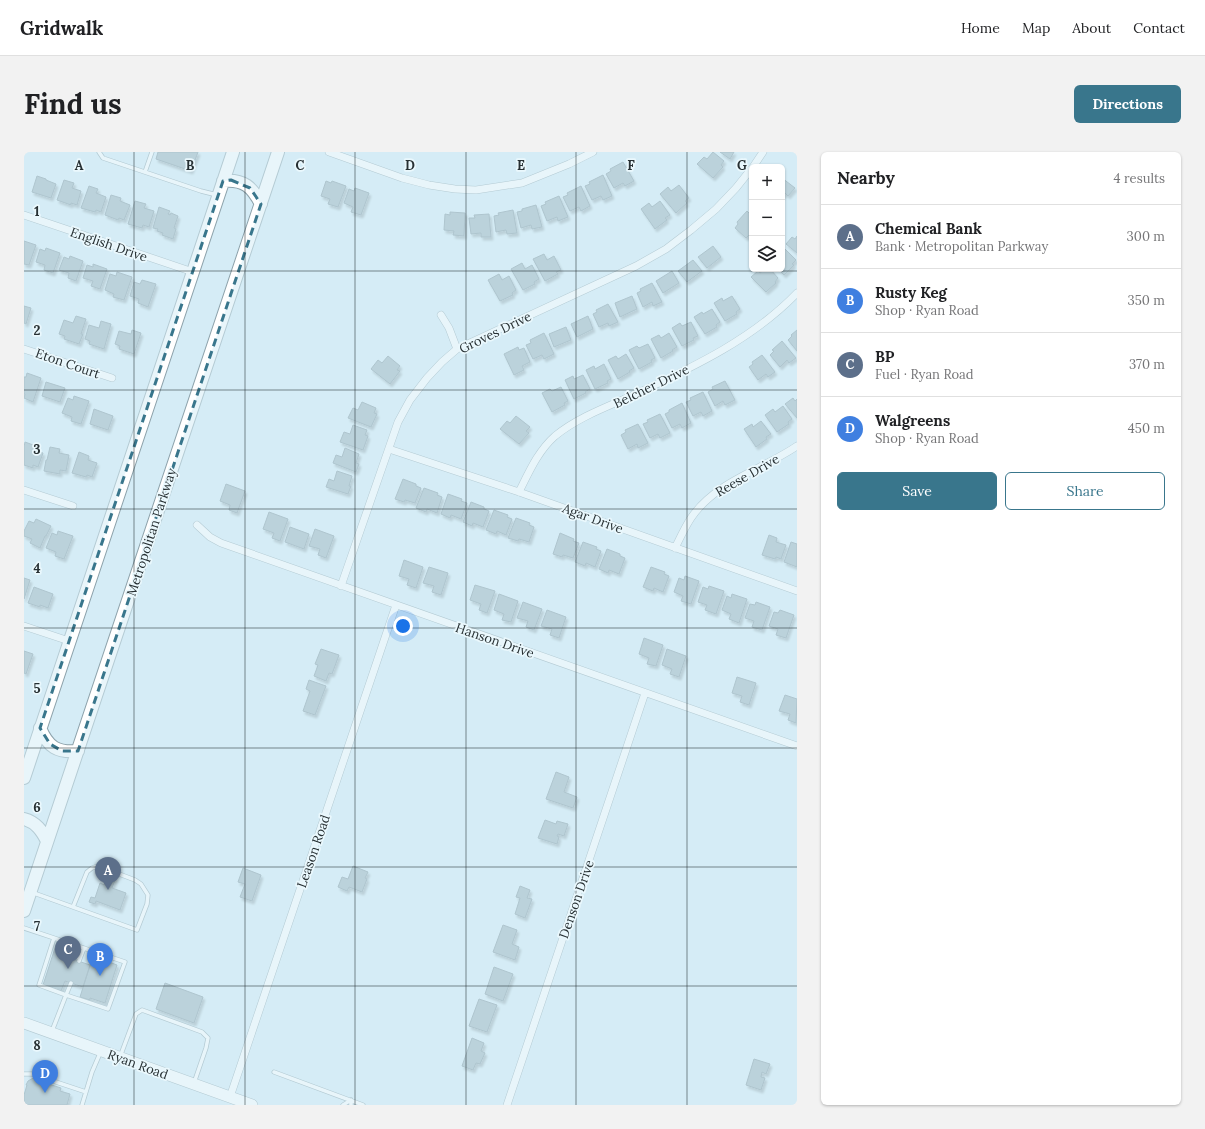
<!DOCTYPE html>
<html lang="en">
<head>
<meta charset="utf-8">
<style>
	body { margin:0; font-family:Lora,serif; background:#f2f2f2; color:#202124 }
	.controls { position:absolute; right:12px; top:12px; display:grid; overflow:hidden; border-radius:6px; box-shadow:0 1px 3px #0004 }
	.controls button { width:36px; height:36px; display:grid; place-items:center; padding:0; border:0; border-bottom:1px solid #e0e0e0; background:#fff; color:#202124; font:20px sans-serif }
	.you { position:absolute; left:379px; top:474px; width:14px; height:14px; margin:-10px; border:3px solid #fff; border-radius:50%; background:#1a73e8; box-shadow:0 0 0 6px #1a73e833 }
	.badge { display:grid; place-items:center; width:26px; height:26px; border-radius:50%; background:#39768c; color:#fff; font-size:13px; font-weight:700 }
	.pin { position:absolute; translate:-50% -33px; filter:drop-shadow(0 1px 2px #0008) }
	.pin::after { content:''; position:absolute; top:21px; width:14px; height:12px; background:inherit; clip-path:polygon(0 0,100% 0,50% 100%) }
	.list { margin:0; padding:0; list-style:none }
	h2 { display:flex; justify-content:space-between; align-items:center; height:52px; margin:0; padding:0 16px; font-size:17px }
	h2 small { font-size:13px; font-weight:400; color:#757577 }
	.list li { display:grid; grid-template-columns:26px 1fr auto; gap:12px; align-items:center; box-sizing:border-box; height:64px; padding:0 16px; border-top:1px solid #e0e0e0 }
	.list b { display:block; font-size:15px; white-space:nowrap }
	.list p { margin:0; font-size:13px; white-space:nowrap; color:#757577 }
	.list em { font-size:13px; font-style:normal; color:#757577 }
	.actions { display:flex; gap:8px; padding:12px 16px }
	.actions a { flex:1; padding:9px 0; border:1px solid #39768c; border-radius:6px; text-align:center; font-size:14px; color:#39768c }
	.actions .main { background:#39768c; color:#fff }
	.icon { flex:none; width:22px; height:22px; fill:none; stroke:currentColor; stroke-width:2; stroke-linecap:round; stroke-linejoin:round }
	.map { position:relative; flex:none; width:773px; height:953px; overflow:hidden; border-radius:6px }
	header { display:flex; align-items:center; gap:24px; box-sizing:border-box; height:56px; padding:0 20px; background:#fff; border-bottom:1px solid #e0e0e0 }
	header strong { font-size:19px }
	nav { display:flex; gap:22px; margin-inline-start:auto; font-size:14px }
	.intro { display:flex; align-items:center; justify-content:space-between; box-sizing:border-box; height:96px; padding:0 24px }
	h1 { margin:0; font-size:28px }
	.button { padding:10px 18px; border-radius:6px; background:#39768c; color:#fff; font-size:14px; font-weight:700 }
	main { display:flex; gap:24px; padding:0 24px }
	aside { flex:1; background:#fff; border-radius:6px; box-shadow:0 1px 3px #0004 }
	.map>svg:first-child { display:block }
</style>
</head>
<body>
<header>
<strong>Gridwalk</strong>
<nav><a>Home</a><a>Map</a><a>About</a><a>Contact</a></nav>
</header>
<div class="intro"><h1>Find us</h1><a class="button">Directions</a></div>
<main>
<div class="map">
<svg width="773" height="953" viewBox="0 0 773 953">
	<defs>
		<filter id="shadow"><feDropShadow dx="2" dy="3" stdDeviation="1" flood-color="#0004"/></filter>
	</defs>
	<rect width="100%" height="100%" fill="#d5ecf6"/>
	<path fill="#9bb1ba" stroke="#80959e" filter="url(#shadow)" d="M134,0H174L167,19L132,7Z
		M689,0L700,9L697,13L699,15L689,26L673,12L680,5L683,7Z
		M696,0H710L706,7Z
		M599,10L610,29L601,34L599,31L590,36L582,22L587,19L586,17Z
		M579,23L588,44L579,48L577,44L568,48L561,34L566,32L565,30Z
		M13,24L22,27V28L32,32L27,46L8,40Z
		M758,26L771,36L764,44L761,41L758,45Z
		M40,28L50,31L48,36L57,39L53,53L47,51V53L33,48Z
		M302,29L307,31L308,29L322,34L314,55L304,52L306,47L297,44Z
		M655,33L665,46L661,49L663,51L652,61L636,42L644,35L647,39Z
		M65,34L74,37L72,41L82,45L77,60L72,58L71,60L57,56Z
		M557,34L566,54L557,59L555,55L546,59L539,45L544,43L543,41Z
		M331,36L345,41L337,63L327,60L329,55L320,51L325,37L330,39Z
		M87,43L97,46L96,49L106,53L100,68L95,66L94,68L81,63Z
		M535,44L544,65L534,69L533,65L523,69L517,54L522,52L521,50Z
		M111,49L122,52L120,56L130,59L125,75L119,73L118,76L104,72Z
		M636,49L646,63L641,66L643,68L631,77L617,57L625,51L628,55Z
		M512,53L518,75L508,77L507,73L497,76L493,60L498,59V57Z
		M135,55L146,59L144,62L146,63L147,61L154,64L150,76L152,77L149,87L138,83L139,81L133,79L134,77L129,76Z
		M489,58L493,81L483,82L482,78L472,80L470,64L475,63L474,61Z
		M723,59L728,64V80L722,86L711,76L714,72L713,70Z
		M426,60L441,61L440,84L429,83L430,79L420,78L421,62L426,63Z
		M465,62L467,85H457V81L447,82L445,66H451L450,63Z
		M773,84V101L762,92L768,85L771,87Z
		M0,89L12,93L5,113L0,112Z
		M689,94L697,105L683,116L674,105Z
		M22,96L36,101L29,121L20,118L21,113L12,110L16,97L21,99Z
		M761,97L772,108L768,112L770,113L760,123L754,117H758V100Z
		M520,102L523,108L530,104L537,118L532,120L534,122L521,129L509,107Z
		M46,104L59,109L52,129L44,126L45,121L35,118L40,105L45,107Z
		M669,108L678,119L663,130L654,119Z
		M498,111L501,117L508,113L515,127L510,130L511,132L499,138L487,117Z
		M69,112L83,117L76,137L67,134L69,129L59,126L63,113L69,115Z
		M741,117H746L754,126L751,130L752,131L742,140L727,125L734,119L736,121Z
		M648,119L655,131L639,141L632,129Z
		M93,120L108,125L100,148L89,145L90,142L81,138L86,122L92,124Z
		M475,122L478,128L485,124L492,138L488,141L489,143L476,149L464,128Z
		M118,128L132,132L124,155L114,151L115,147L106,144L110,130L116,132Z
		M628,131L638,150L629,154L628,150L619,155L613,141L617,139L616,137Z
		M608,144L613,157L596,165L591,151Z
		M708,144L716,157L712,160L713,162L701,169L690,151L698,146L699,149Z
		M584,152L594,170L585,174L584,171L575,175L569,162L573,160L572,158Z
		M0,154L7,156L2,172L0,171Z
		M688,157L696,170L692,173L693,175L681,182L670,165L678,160L679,162Z
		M52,164L62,167L57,182H59L55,192L40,187L41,184L35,182L40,168L49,171Z
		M564,164L569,177L553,185L547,172Z
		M77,169L87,172L80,197L65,192L66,189L61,187L65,173L75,176Z
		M667,170L674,184L669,186L670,188L658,194L648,176L656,171L658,174Z
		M542,175L547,188L530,195L525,182Z
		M108,178L117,181L110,202L95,197L96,194L91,192L95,179L107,182Z
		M773,178V199L764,188L768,184L767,183Z
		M520,181L530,202L520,207L518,203L509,207L502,193L507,191L506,188Z
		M645,181L653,195L648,198L649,199L637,206L627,187L635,183L637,186Z
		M758,189L772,206L765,211L763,208L756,215L746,203L750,199L748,198Z
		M624,192L631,206L627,208L628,210L615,217L605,198L613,194L615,196Z
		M494,195L495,198L500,196L506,210L498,214L500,218L490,223L480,202Z
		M602,202L610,216L605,219L606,220L594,227L584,208L592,204L594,207Z
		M738,203L751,220L744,225L742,222L734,228L725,215L729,212L728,210Z
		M364,204L376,214L373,218L376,219L366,232L347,217L354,208L358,211Z
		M580,212L587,227L583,229L584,231L571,237L562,218L570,214L571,217Z
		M3,221L17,226L9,250L0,246L1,242H0V225H2Z
		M559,223L566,237L561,240L562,241L550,247L541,228L549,224L550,227Z
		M701,229L711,248L701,253L699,249L691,254L684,240L689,237L688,235Z
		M22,230L41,236L36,250L18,244Z
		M537,235L544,249L540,251L541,253L528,260L518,241L526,237L528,239Z
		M679,240L688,259L679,264L677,260L669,264L662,250L667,248L666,246Z
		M50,244L65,249L57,272L47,269L48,265L38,261L44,246L49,248Z
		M769,246L771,249L773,247V266L761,252Z
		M338,250L352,256L350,261L353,262L347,275L324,266L329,256L334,258Z
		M658,251L667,271L658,276L656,272L648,276L641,262L645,260V258Z
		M759,254L768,267L764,270L765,272L753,280L741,263L749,257L751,260Z
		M70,257L89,264L84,278L66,272Z
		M636,262L646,281L636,286L634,282L626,286L619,272L624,270L623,268Z
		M492,264L506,275L502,279L505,281L495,292L476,277L483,269L486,271Z
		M737,269L747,282L742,285L743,287L732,295L720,277L728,272L729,275Z
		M614,272L624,291L614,296L613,292L604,297L597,283L602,280L601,278Z
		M329,273L343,278L341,283L344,284L339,298L316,290L320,280L326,282Z
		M1,290L12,294L10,298L19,301L14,315L9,313V316L0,313V295Z
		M26,295L36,297L35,301L45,303L42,319L36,318V322L20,319L22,308H23Z
		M321,296L335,302L332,311L335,312L332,320L309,311L312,303L318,305Z
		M55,300L65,304L64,308L73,311L68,325L63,323L62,325L48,321Z
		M313,319L328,324L325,334H327L324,342L302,335L305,327L310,329Z
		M379,327L392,332V334L397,336L391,351L381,348L380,350L371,347Z
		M202,332L221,339L213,361L205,358L206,353L196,349Z
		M400,336L414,341L413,343L418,345L413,361L403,357L402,360L392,356Z
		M424,342L438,347L437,349L443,351L437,367L427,363L426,366L417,362Z
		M447,350L460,355V357L465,359L459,375L449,371L448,374L439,370Z
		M470,358L484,363L483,365L488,367L482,383L473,379L472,382L462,378Z
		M245,360L264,367L256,389L248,386L250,381L239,377Z
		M492,366L506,371L505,373L510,375L505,390L495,387L494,389L484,386Z
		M12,367L27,374L22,384H21L16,396L6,391L8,387L0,384V379L5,369L10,371Z
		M266,375L285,382L280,397L261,390Z
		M291,377L310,384L302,406L294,403L296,397L285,394Z
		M34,379L49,384L40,407L31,404L32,400L22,396L28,381L33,383Z
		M536,381L550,387L549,389L555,391L549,406L539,403L538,405L529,402Z
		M745,383L753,386L752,390L762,393L757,407L752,405L751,407L738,403Z
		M559,390L573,395L572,397L577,399L571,415L562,411L561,414L551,410Z
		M767,390L773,392V415L760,410Z
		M583,397L596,402V404L601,406L595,422L585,418L584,421L575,417Z
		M380,408L399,415L392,436L383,433L385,427L375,424Z
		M405,415L424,421L417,443L408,440L410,434L399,431Z
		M627,415L641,420L640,422L645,424L639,440L630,436L629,439L619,435Z
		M661,424L675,429L667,452L657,449L659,444L650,440L655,426L660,428Z
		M0,426L6,428L0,447Z
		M451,433L471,439L463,461L455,458L457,452L446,448Z
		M685,434L700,439L692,462L681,458L683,453L674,450L679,435L684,437Z
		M10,435L29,442L24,456L16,453V455L4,451Z
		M475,442L494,449L487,470L478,468L480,462L470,458Z
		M708,442L723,447L715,471L705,467L707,462L698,458L703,444L707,446Z
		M499,450L518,457L510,478L502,475L504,469L493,466Z
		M732,450L746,455L738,478L728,475L730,469L721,466L726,452L731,453Z
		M523,458L542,465L535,486L526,483L528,477L517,474Z
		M756,458L770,463L762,486L752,483L754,477L745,474L750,460L754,461Z
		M620,486L639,493L632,514L623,512L625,506L615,502Z
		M297,497L315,503L308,522L305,521L302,529L290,524L294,513L291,512Z
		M643,497L662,504L655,525L646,522L648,517L638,513Z
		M0,499L9,502L2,522L0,521Z
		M713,525L732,531L725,553L716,550L718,544L708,541Z
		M285,528L302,534L291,563L279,559L286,539L282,537Z
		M761,543L773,547L772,571L764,568L766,562L755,559Z
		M532,620L545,625L540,640L553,645L549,656L522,647Z
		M521,668L532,672L533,669L544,672L540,684L534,682L533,684L535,685L533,692L514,686Z
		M329,714L344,720L341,726L343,727L338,740L325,735L323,739L314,735L318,725L324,727Z
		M219,716L237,723L228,749L216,745L221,732L214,730Z
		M84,723L92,726L88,736L102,741L96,758L72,749L71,752L65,750L67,745L71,746L76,731L80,733Z
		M496,734L506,738L503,746L508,747L501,766L491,762L496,746L492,745Z
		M479,773L493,778L488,792L495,795L491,808L469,800Z
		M33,790L51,797L48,807L66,813L59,835L41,829L37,839L19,833Z
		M69,804L93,813L81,851L66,846V848L56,845Z
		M470,815L489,822L479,849L461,842Z
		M141,831L179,845L170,871L132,857Z
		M455,847L473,853L463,880L445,874Z
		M448,886L460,891L457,899L461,901L456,912L452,911L449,918L438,914Z
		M730,907L746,912L742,922L738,920L737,925L741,926L737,938L722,933Z
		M11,925L15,927V929L37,936L36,939L46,942L43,953H0V943L3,933H2L4,929Z"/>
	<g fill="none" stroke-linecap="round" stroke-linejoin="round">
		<g stroke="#8da2ab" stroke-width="5">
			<path id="lane" d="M75,0L79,6L177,39L193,43
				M121,20L128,0
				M7,740L113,778L123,752L124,743L117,732L111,728L74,714L68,716L63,720L49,755
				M0,776L30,786
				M49,804L56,806
				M55,809L60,796
				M28,879L42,843L84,857L101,810L30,786L15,833L42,843L47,831
				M96,905L112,862L118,858L178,880L184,886L182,896L170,931
				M250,920L339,953
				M0,922H8L62,940
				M58,953L68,920L77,899
				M319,953L327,948V953"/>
		</g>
		<g stroke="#8da2ab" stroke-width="8">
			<path id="street" d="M305,0L378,26L405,33L431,37L452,38L498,31L545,12L569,0
				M729,15L739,0
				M0,63L169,120
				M417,163L425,176L433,197
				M0,197L88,226
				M365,297L495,340L773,439
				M0,338L49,354
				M495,340C505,320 514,299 531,284C554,265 585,254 612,242C669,215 729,187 773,141
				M173,373L186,385L197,391L773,594
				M651,396C656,386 661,375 667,366C692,329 738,318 773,294
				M317,434L374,270L386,248L403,226L418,210L433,197L612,114L642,97L667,78L692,57L712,36L728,16
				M0,474L45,489
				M206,945L372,453
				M483,953L621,541"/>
		</g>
		<g stroke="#8da2ab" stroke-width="12">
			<path id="secondary" d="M0,871L228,953"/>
		</g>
		<g stroke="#8da2ab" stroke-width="14">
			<path id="primary" d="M199,29C220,27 228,35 237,52
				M16,576C24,595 33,601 54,599
				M0,626L209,0
				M0,667C12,670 18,679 23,689
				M0,759L254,0"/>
		</g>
		<use href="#lane" stroke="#fff" stroke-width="3.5"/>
		<use href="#street" stroke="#fff" stroke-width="7"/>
		<use href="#secondary" stroke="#fff" stroke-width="11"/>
		<use href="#primary" stroke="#fff" stroke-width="12"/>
	</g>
	<path d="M0 0H773V953H0ZM207,28L226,36L237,52L54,599H38L26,592L16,576L199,29Z" fill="#d5ecf6" fill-opacity=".55" fill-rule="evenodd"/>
	<path fill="none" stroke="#39768c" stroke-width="3" stroke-dasharray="8 5" stroke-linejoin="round" d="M207,28L226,36L237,52L54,599H38L26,592L16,576L199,29Z"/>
	<path fill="none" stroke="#273033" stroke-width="1" stroke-opacity="0.55" d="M110,0V953M221,0V953M331,0V953M442,0V953M552,0V953M663,0V953M0,119H773M0,238H773M0,357H773M0,476H773M0,596H773M0,715H773M0,834H773"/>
	<g text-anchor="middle" stroke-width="3.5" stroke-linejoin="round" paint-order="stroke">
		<g font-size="13" fill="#273033" stroke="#eaf8fd">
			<text transform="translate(85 92) rotate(19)" y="5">English Drive</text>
			<text transform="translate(471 180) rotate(-26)" y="5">Groves Drive</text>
			<text transform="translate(44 211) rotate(19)" y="5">Eton Court</text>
			<text transform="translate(627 234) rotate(-26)" y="5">Belcher Drive</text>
			<text transform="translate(723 323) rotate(-30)" y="5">Reese Drive</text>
			<text transform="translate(569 366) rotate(20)" y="5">Agar Drive</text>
			<text transform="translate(127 380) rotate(-72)" y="5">Metropolitan Parkway</text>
			<text transform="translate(471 488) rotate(19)" y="5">Hanson Drive</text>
			<text transform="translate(289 699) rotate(-71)" y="5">Leason Road</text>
			<text transform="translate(552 747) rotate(-71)" y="5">Denson Drive</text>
			<text transform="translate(114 912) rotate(20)" y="5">Ryan Road</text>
		</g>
	</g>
	<g font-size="13" text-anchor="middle" font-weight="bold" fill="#273033" stroke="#eaf8fd" stroke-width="3.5" stroke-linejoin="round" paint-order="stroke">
		<text x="55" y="18">A</text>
		<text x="166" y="18">B</text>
		<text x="276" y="18">C</text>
		<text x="386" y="18">D</text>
		<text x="497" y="18">E</text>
		<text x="607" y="18">F</text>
		<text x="718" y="18">G</text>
		<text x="13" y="64">1</text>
		<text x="13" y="183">2</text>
		<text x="13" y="302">3</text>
		<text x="13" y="421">4</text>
		<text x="13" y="541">5</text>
		<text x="13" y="660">6</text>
		<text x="13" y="779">7</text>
		<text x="13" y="898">8</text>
	</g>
</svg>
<div class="controls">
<button>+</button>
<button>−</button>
<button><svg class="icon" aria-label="layers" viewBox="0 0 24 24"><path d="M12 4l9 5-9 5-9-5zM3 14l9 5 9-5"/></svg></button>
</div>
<div class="you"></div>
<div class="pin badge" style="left:84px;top:738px;background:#5c6f8a">A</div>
<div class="pin badge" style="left:76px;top:824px;background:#3f7fe0">B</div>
<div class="pin badge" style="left:44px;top:817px;background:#5c6f8a">C</div>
<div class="pin badge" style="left:21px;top:941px;background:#3f7fe0">D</div>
</div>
<aside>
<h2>Nearby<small>4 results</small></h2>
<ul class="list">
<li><span class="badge" style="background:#5c6f8a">A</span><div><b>Chemical Bank</b><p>Bank · Metropolitan Parkway</p></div><em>300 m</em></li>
<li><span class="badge" style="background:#3f7fe0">B</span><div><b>Rusty Keg</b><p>Shop · Ryan Road</p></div><em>350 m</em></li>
<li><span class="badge" style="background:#5c6f8a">C</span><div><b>BP</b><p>Fuel · Ryan Road</p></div><em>370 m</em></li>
<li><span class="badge" style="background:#3f7fe0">D</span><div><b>Walgreens</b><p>Shop · Ryan Road</p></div><em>450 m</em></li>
</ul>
<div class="actions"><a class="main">Save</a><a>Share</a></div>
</aside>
</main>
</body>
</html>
